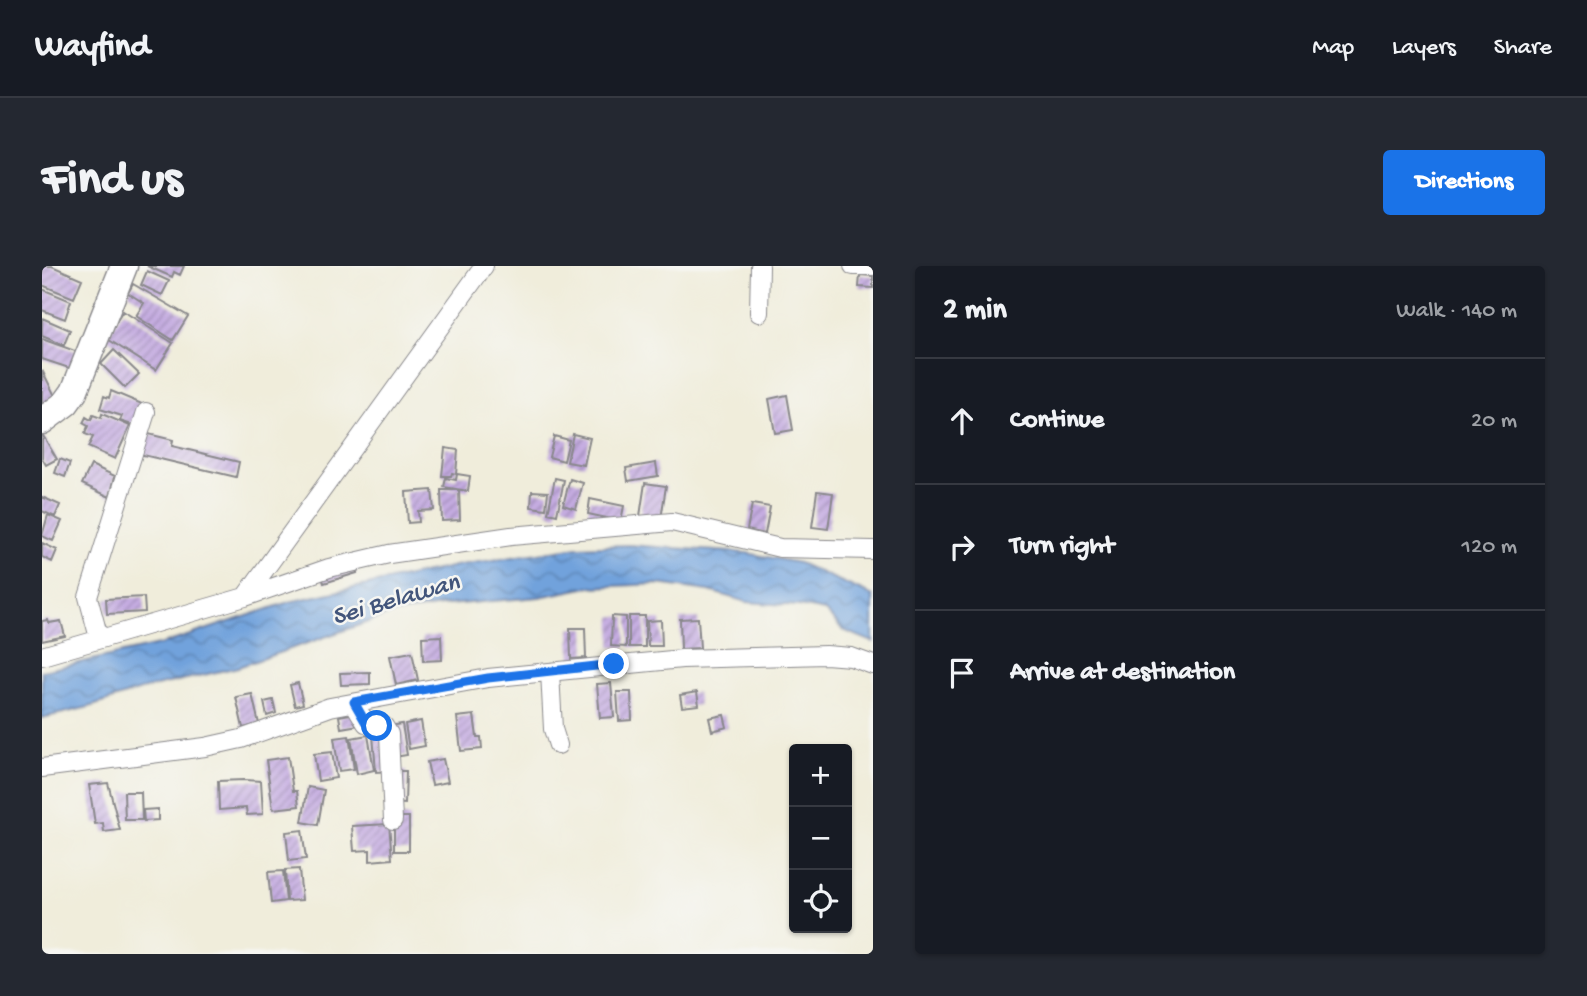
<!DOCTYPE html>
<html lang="en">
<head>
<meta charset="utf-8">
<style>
	body { margin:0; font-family:"Gochi Hand",sans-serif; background:#242831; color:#f1f3f6 }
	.controls { position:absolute; right:21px; bottom:21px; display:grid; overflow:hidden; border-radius:7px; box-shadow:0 2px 5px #0004 }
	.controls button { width:63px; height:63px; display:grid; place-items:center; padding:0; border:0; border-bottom:2px solid #363941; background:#171b24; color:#f1f3f6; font:35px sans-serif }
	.stop { position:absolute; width:21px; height:21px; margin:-16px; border:5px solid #1a73e8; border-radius:50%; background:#fff }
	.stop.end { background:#1a73e8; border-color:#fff; box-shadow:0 2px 7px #0008 }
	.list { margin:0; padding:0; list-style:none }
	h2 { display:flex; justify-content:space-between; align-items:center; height:91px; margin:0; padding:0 28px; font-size:30px }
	h2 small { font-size:23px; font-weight:400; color:#9ea1a6 }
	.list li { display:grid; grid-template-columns:46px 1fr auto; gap:21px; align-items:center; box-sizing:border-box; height:126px; padding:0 28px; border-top:2px solid #363941 }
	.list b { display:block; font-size:26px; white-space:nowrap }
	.list em { font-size:23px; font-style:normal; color:#9ea1a6 }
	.icon { flex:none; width:38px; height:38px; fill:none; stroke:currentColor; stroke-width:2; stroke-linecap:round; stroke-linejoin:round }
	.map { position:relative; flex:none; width:831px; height:688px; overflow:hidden; border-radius:7px }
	header { display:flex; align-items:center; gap:42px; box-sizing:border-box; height:98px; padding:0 35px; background:#171b24; border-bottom:2px solid #363941 }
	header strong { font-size:33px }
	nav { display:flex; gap:38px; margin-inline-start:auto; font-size:24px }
	.intro { display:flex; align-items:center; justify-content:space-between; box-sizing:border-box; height:168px; padding:0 42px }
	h1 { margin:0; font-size:49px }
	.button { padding:18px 32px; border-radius:7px; background:#1a73e8; color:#fff; font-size:24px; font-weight:700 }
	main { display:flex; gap:42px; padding:0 42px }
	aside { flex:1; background:#171b24; border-radius:7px; box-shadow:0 2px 5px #0004 }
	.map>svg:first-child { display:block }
</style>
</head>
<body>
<header>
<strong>Wayfind</strong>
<nav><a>Map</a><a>Layers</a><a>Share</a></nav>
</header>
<div class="intro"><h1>Find us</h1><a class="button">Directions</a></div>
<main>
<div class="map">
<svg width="831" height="688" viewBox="0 0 831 688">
	<defs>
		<pattern id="water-waves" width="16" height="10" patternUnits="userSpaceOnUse" patternTransform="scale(1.75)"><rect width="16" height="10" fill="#71a2dc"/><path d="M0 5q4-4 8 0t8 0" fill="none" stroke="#5c84b4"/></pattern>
		<pattern id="building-hatch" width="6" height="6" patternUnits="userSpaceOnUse" patternTransform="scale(1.75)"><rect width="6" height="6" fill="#c5ace1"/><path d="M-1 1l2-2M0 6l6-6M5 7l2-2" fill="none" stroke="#a08cb8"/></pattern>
	</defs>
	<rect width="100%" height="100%" fill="#f6f6f2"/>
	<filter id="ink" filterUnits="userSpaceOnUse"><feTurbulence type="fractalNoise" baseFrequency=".0143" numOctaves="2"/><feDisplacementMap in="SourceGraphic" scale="14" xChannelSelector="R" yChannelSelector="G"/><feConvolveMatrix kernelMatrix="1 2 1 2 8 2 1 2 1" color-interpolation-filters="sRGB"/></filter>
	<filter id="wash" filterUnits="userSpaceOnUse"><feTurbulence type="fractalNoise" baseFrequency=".00686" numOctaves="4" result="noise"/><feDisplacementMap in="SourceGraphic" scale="28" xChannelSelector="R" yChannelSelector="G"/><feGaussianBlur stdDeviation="1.57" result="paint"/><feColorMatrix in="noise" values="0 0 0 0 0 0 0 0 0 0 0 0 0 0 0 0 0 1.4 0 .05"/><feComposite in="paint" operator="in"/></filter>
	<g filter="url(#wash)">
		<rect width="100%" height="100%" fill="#f0eddb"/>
		<path fill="url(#water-waves)" stroke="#4a628c" stroke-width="2" d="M586,279L705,287L757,297L831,330V376L801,364L783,345L757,340L705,336L667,325L616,318L547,321L497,331L405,339L349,348L196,401L105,422L47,441L0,452V405L121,378L247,336L418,299L536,281Z"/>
		<g id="blocks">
			<path fill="url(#building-hatch)" d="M0,0H10L40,13L32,32L0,19Z
				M105,0H142L138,9L132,6L130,11Z
				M105,5L127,15L120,29L99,19Z
				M818,9L831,10V22L817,21Z
				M91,18L146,50L131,74L94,50L102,37L86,27Z
				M0,23L29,35L23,53L0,44Z
				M81,45L131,77L114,104L64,72Z
				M0,52L28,64L22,79L0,70Z
				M0,73L36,86L30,103L0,93Z
				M72,84L97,108L83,122L59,98Z
				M0,104L14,132L0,139Z
				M69,125L100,138L93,160L78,155L80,150L58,143L62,130L67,132Z
				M745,129L751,164L733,167L727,133Z
				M60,148L88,160L73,193L46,181L51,171L43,168L46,160L41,157L44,151L49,154L51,149L59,152Z
				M102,167L131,174L130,180L197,196L194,211L97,188Z
				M0,168L15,193L4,199L0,192Z
				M531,168L548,172L542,199L525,196Z
				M512,170L527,174L522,195L507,191Z
				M403,182L416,184L414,208L410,207L409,210H400Z
				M18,193L28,197L23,211L13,207Z
				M614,197L616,210L586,215L584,202Z
				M49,199L73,210L68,231L40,218Z
				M415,208L428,210L426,225L402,221L404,212L414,214Z
				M513,212L522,214L515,249L506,247Z
				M528,213L541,217L534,243L521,239Z
				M603,217L624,220L619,253L598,250Z
				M390,224L392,244L376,245L377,256L366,257L364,226Z
				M399,224H417L418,254L400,255Z
				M490,225L506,226L504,243L489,241Z
				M775,225L791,227L786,263L770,261Z
				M0,231L18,239L13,251L0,245Z
				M548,233L582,240L579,255L546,248Z
				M710,238L728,241L723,268L705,264Z
				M6,249L20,255L11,275L0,270Z
				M0,277L15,284L10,296L0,291Z
				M313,298L315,307L282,317L279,308Z
				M102,331L103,346L65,348L64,333Z
				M570,350L584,351V381L569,380Z
				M587,350H603V381H587Z
				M656,352L658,382L639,383L638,353Z
				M6,354L7,357L19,355L23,370L0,375V355Z
				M619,354L620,380H606L605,355Z
				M528,362H543L544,392L529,393Z
				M399,370L400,394L381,395L380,371Z
				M370,386L376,414L354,419L348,390Z
				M328,406V418L299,419L298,407Z
				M256,417L261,438L253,440L248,419Z
				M569,417L572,451L558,452L555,418Z
				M575,426H589L590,454L577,455Z
				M655,426L657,439L640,441L638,429Z
				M210,428L217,458L201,462L194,431Z
				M231,434L234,447L225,450L222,436Z
				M314,447L317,459L299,462L297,450Z
				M432,449L435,471H439L440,483L419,485L415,451Z
				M682,449L685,461L670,465L667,452Z
				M379,455L383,480L367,483L363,458Z
				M360,458L365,489L352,491L347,460Z
				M344,468L347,505L334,506L331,469Z
				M326,469L332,504L315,508L309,472Z
				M307,470L312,503L297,505L292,472Z
				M290,486L294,512L276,515L272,488Z
				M246,491L251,525H255L257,540L231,543L224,494Z
				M401,493L406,516L390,519L385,496Z
				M352,505H364L363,538L351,537Z
				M202,514L219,515L221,548L205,549L204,542L177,544L176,515Z
				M66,517L78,564L62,566L61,557L53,558L47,519Z
				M266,521L282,524L276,559L260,556Z
				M82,526H99L100,554H83Z
				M116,543V554L102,555L101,544Z
				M352,551H367V585H352Z
				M347,558L350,593L328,595V584L312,585L310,560Z
				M260,564L264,593L247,595L244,566Z
				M257,603L260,634L245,635L243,604Z
				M241,605L244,635L229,637L226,606Z"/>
		</g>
	</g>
	<g filter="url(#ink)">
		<use href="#blocks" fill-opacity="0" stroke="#89888b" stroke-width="2"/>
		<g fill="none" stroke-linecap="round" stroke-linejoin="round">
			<g stroke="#89888b" stroke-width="20">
				<path id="minor" d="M811,0H831
					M717,47L718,0
					M203,331L442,0
					M57,372L46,331L104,146
					M0,390L203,331L287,302L347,288L469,270L630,256L738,282L831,284
					M508,406L511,463L516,479
					M312,437L324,457L342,460L347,468L351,554
					M0,502L163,481L199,473L288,441L446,412L640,393L784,389L809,391L831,399"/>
			</g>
			<g stroke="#89888b" stroke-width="29">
				<path id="primary" d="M0,155L24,137L32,126L82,0"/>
			</g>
			<use href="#minor" stroke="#fff" stroke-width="18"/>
			<use href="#primary" stroke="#fff" stroke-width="26"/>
		</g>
	</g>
	<g fill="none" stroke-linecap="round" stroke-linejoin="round" filter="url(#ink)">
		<path stroke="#1a73e8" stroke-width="9" d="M335,460L324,457L312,436L446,412L572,398"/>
	</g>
	<g text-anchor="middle" stroke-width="5" stroke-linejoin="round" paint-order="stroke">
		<g font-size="26" font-style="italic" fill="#42557b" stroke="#f6f6f2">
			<text transform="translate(353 331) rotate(-16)" y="9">Sei Belawan</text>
		</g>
	</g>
</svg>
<div class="controls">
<button>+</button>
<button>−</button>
<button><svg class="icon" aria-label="locate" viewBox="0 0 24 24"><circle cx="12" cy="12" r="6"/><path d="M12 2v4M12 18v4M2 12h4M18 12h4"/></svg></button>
</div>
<div class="stop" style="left:335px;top:460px"></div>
<div class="stop end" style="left:572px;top:398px"></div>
</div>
<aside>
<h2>2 min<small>Walk · 140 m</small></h2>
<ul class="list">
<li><svg class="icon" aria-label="ahead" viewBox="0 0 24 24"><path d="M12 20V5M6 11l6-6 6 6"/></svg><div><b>Continue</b></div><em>20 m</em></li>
<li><svg class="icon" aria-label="right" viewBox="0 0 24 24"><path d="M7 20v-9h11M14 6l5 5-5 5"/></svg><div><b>Turn right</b></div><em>120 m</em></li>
<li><svg class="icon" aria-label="arrive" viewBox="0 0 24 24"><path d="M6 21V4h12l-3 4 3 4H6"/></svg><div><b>Arrive at destination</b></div></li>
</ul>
</aside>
</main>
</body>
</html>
